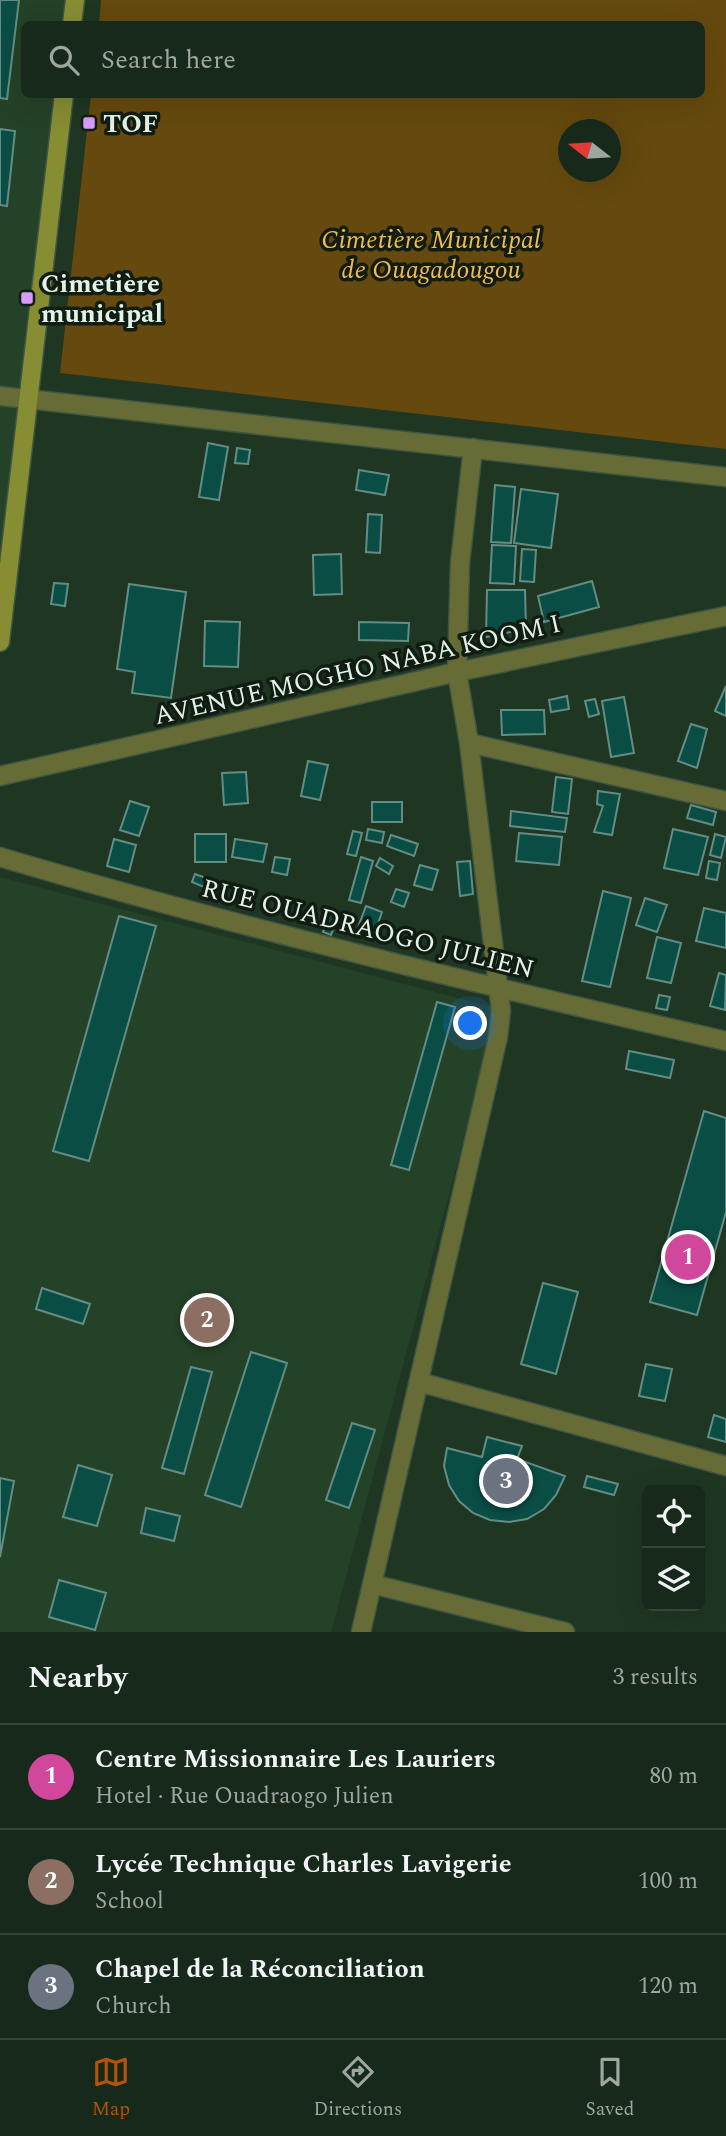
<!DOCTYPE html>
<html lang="en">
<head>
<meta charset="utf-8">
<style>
	body { margin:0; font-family:Spectral,serif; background:#203123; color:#f1f3f6 }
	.controls { position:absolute; right:21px; bottom:21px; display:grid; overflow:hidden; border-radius:10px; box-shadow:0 7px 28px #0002 }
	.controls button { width:63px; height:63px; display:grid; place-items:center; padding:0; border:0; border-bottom:2px solid #364539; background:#17291a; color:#f1f3f6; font:35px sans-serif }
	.compass { position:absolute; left:558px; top:119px; width:63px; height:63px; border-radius:50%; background:#17291a; box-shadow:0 7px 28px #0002; rotate:287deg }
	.you { position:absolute; left:471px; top:1024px; width:24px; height:24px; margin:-18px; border:5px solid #fff; border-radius:50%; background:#1a73e8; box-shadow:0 0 0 10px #1a73e833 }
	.badge { display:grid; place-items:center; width:46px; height:46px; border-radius:50%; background:#b45309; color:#fff; font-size:23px; font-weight:700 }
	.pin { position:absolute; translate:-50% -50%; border:4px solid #fff; box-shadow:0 2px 7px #0006 }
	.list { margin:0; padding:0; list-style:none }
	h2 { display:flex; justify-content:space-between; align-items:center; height:91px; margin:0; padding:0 28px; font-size:30px }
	h2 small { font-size:23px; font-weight:400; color:#9ea6a2 }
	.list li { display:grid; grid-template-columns:46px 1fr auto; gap:21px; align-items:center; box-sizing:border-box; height:105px; padding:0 28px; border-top:2px solid #364539 }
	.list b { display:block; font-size:26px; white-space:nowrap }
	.list p { margin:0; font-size:23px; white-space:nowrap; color:#9ea6a2 }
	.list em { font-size:23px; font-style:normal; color:#9ea6a2 }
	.icon { flex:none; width:38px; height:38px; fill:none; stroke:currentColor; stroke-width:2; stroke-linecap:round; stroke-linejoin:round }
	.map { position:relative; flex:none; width:726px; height:1632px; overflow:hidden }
	.search { position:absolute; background:#17291a; box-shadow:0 7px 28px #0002; left:21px; right:21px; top:21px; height:77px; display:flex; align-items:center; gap:18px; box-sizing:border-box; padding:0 24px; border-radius:10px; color:#9ea6a2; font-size:26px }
	.sheet { height:406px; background:#17291a }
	nav { display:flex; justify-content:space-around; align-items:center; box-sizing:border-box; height:98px; border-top:2px solid #364539; background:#17291a; font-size:19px; color:#9ea6a2 }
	nav a { display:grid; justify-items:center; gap:4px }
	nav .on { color:#b45309 }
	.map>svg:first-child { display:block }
</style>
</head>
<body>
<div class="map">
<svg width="726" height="1632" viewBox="0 0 726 1632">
	<rect width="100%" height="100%" fill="#1f3722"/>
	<path fill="#244228" d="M0,0H75L72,24H24V94L64,95L0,637Z
		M0,877L499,1009L331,1632H0Z"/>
	<path fill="#65490e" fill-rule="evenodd" d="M101,0H726V449L60,373L91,95L702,94V24H99ZM568,130H610V172H568Z"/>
	<path fill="#0a4d44" stroke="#638d84" stroke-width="2" d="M0,0H19L7,99L0,98Z
		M0,129L15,131L7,206L0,205Z
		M208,443L228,447L219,500L199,497Z
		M237,448L250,450L248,464L235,463Z
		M359,470L389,475L385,495L356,490Z
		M495,485L515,487L511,543L491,542Z
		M521,489L558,494L551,548L514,543Z
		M368,514L382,515L380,553L366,552Z
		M492,545L516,546L514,584L490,583Z
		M522,549L536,550L534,582L520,581Z
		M341,554L342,594L314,595L313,555Z
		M592,581L599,607L544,622L538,596Z
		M54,583L68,584L65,606L51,604Z
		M129,584L186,592L171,698L132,693L135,672L117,669Z
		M487,590H525L526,629L486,637Z
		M205,621L240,622L238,667L204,666Z
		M359,622L409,623L408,641L359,640Z
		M726,686V716L715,711Z
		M567,696L569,709L551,712L549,700Z
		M624,697L634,753L611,757L602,701Z
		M595,699L599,714L589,717L585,701Z
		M501,710H544L545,734L502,735Z
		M691,724L707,729L697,768L678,761Z
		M308,761L328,765L320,800L301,796Z
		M246,772L248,803L224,805L222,773Z
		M556,777L572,779L568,814L552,812Z
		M598,791L620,794L612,835L594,832L603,806L597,804Z
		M130,801L149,807L139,836L120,830Z
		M372,802H402V822H372Z
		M691,805L716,812L713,825L687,818Z
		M511,811L567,818L565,832L510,826Z
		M368,829L384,832L382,843L366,840Z
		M673,829L708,837L698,875L664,868Z
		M353,831L362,833L356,856L347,854Z
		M519,833L562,837L559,865L516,861Z
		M195,834H226V862H195Z
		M715,834L726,837L721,858L710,855Z
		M391,835L418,844L414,856L387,846Z
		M114,839L136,845L129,872L107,866Z
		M235,839L267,844L263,862L232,857Z
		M275,857L290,859L287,875L272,872Z
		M361,857L373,861L361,903L349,900Z
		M380,858L393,866L389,874L376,866Z
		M470,861L473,894L460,896L457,862Z
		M709,861L720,863L717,880L706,878Z
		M420,865L438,870L432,890L414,885Z
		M195,874L214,881L211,890L192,882Z
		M396,889L409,893L404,907L391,902Z
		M603,891L631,898L610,987L582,981Z
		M645,898L667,905L657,932L636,925Z
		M366,906L382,912L374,935L357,930Z
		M704,908L726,913V948L696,941Z
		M330,913L338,916L331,935L323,932Z
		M119,916L156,926L89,1161L53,1151Z
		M657,937L681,943L671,983L647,978Z
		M719,973L726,975L725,1010L710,1006Z
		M659,995L670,997L667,1010L656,1008Z
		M437,1002L455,1007L409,1170L391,1165Z
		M629,1051L674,1060L670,1078L626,1069Z
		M704,1111L726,1118V1212L697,1315L650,1302Z
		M543,1283L578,1292L556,1374L521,1364Z
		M42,1288L90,1304L83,1324L36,1309Z
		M251,1352L287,1363L241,1507L205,1495Z
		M646,1364L672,1369L665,1401L639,1396Z
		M191,1367L212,1372L184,1474L162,1468Z
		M714,1415L726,1419V1442L708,1437Z
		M352,1423L375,1430L349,1508L326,1500Z
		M487,1437L522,1446L517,1459L565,1476L556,1495L544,1509L527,1519L509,1522L490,1520L473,1513L459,1501L449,1485L444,1466L447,1448L482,1457Z
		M78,1465L112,1475L97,1526L63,1517Z
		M587,1476L618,1484L614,1495L584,1487Z
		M0,1478L14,1481L0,1557Z
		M146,1508L180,1516L174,1541L141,1533Z
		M59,1580L106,1593L95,1630L49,1617Z"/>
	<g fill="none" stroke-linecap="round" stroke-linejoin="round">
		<g stroke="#3e5541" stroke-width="21">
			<path id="street" d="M0,396L726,477
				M469,743L726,801
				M0,776L457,672L726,616
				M0,857C239,928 483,985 726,1041
				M419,1382L726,1466
				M372,1584L565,1632
				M361,1632L498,1037L501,1011L469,743L457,672L460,563L473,448"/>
		</g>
		<g stroke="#3e5541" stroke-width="21">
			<path id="secondary" d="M72,24L75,0
				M0,642L64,94"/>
		</g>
		<use href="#street" stroke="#676c37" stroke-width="18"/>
		<use href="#secondary" stroke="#868d33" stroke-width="18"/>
	</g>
	<g fill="#d79bf9" stroke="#111c12" stroke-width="2.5">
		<rect x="82" y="116" width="14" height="14" rx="3.5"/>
		<rect x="20" y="291" width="14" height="14" rx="3.5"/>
	</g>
	<g text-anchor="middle" stroke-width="7" stroke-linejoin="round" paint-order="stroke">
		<g font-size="26" font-weight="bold" fill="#e3f2e4" stroke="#111c12" text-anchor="start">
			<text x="103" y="132">TOF</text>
			<text x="41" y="292">Cimetière<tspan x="41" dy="30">municipal</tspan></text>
		</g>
		<g font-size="26" font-style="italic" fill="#f1b94e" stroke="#111c12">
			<text x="431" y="248">Cimetière Municipal<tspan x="431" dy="30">de Ouagadougou</tspan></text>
		</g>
		<g font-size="26" fill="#e3f2e4" stroke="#111c12">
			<text transform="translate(357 669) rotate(-13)" y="9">AVENUE MOGHO NABA KOOM I</text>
			<text transform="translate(368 928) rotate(14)" y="9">RUE OUADRAOGO JULIEN</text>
		</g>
	</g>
</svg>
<div class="controls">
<button><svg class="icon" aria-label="locate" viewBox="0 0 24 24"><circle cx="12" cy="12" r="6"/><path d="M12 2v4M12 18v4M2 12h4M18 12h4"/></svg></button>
<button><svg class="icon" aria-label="layers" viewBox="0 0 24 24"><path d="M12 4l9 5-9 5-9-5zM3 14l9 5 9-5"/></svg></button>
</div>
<svg class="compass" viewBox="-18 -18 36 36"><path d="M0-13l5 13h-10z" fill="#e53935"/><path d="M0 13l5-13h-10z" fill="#9ea6a2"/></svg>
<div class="you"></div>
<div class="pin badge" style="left:688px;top:1257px;background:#d1479c">1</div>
<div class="pin badge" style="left:207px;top:1320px;background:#8d6e63">2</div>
<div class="pin badge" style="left:506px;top:1481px;background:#6b7280">3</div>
<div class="search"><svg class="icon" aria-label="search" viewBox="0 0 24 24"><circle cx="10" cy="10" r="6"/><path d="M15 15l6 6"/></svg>Search here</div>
</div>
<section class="sheet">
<h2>Nearby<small>3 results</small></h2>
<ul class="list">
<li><span class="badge" style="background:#d1479c">1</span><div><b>Centre Missionnaire Les Lauriers</b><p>Hotel · Rue Ouadraogo Julien</p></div><em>80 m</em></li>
<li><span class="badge" style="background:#8d6e63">2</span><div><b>Lycée Technique Charles Lavigerie</b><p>School</p></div><em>100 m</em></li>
<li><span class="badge" style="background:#6b7280">3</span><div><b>Chapel de la Réconciliation</b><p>Church</p></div><em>120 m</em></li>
</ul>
</section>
<nav>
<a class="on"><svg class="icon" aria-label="map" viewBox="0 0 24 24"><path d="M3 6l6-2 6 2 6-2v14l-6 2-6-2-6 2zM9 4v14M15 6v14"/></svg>Map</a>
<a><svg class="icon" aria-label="directions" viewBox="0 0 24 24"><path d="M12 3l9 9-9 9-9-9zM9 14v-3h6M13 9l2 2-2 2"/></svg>Directions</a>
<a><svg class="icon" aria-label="saved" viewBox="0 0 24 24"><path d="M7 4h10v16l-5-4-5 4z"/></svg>Saved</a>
</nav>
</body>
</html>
